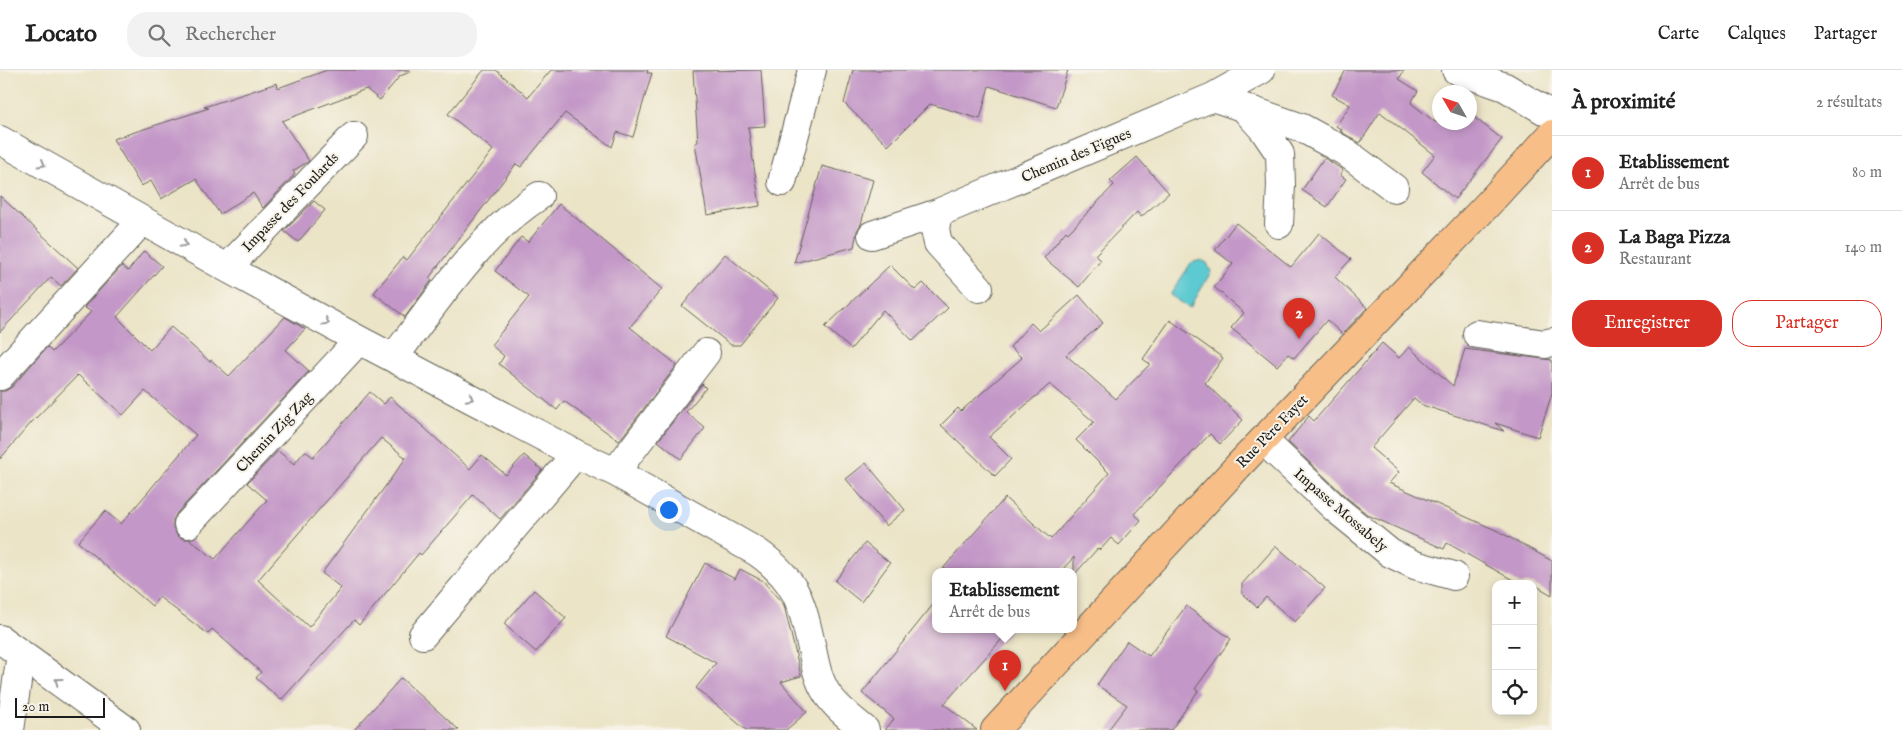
<!DOCTYPE html>
<html lang="fr">
<head>
<meta charset="utf-8">
<style>
	body { margin:0; font-family:"IM FELL English",serif; background:#f2f2f2; color:#222 }
	.controls { position:absolute; right:15px; bottom:15px; display:grid; overflow:hidden; border-radius:10px; box-shadow:0 2px 8px #0003 }
	.controls button { width:45px; height:45px; display:grid; place-items:center; padding:0; border:0; border-bottom:1px solid #e0e0e0; background:#fff; color:#222; font:25px sans-serif }
	.compass { position:absolute; left:1432px; top:15px; width:45px; height:45px; border-radius:50%; background:#fff; box-shadow:0 2px 8px #0003; rotate:309deg }
	.scale { position:absolute; left:15px; bottom:12px; width:90px; box-sizing:border-box; padding-left:5px; border:2px solid #1c1c1c; border-top:0; font-size:14px; line-height:18px; white-space:nowrap; color:#1c1c1c; -webkit-text-stroke:4px #f7f3e8; paint-order:stroke }
	.you { position:absolute; left:668px; top:439px; width:18px; height:18px; margin:-12px; border:4px solid #fff; border-radius:50%; background:#1a73e8; box-shadow:0 0 0 8px #1a73e833 }
	.badge { display:grid; place-items:center; width:32px; height:32px; border-radius:50%; background:#d93025; color:#fff; font-size:16px; font-weight:700 }
	.pin { position:absolute; translate:-50% -41px; filter:drop-shadow(0 1px 2px #0008) }
	.pin::after { content:''; position:absolute; top:26px; width:18px; height:15px; background:inherit; clip-path:polygon(0 0,100% 0,50% 100%) }
	.popup { position:absolute; left:932px; top:498px; width:145px; height:65px; box-sizing:border-box; display:grid; place-content:center; border-radius:10px; background:#fff; filter:drop-shadow(0 1px 4px #0005); font-size:16px; white-space:nowrap; color:#767676 }
	.popup b { font-size:19px; color:#222 }
	.popup::after { content:''; position:absolute; left:50%; top:100%; margin-left:-10px; border:10px solid transparent; border-top-color:#fff }
	.list { margin:0; padding:0; list-style:none }
	h2 { display:flex; justify-content:space-between; align-items:center; height:65px; margin:0; padding:0 20px; font-size:21px }
	h2 small { font-size:16px; font-weight:400; color:#767676 }
	.list li { display:grid; grid-template-columns:32px 1fr auto; gap:15px; align-items:center; box-sizing:border-box; height:75px; padding:0 20px; border-top:1px solid #e0e0e0 }
	.list b { display:block; font-size:19px; white-space:nowrap }
	.list p { margin:0; font-size:16px; white-space:nowrap; color:#767676 }
	.list em { font-size:16px; font-style:normal; color:#767676 }
	.actions { display:flex; gap:10px; padding:15px 20px }
	.actions a { flex:1; padding:11px 0; border:1px solid #d93025; border-radius:20px; text-align:center; font-size:18px; color:#d93025 }
	.actions .main { background:#d93025; color:#fff }
	.icon { flex:none; width:28px; height:28px; fill:none; stroke:currentColor; stroke-width:2; stroke-linecap:round; stroke-linejoin:round }
	.map { position:relative; flex:none; width:1552px; height:660px; overflow:hidden }
	header { display:flex; align-items:center; gap:30px; box-sizing:border-box; height:70px; padding:0 25px; background:#fff; border-bottom:1px solid #e0e0e0 }
	header strong { font-size:24px }
	nav { display:flex; gap:28px; margin-inline-start:auto; font-size:18px }
	.search { width:350px; height:45px; background:#f2f2f2; display:flex; align-items:center; gap:12px; box-sizing:border-box; padding:0 18px; border-radius:20px; color:#767676; font-size:19px }
	main { display:flex }
	aside { flex:1; background:#fff }
	.map>svg:first-child { display:block }
</style>
</head>
<body>
<header>
<strong>Locato</strong>
<div class="search"><svg class="icon" aria-label="search" viewBox="0 0 24 24"><circle cx="10" cy="10" r="6"/><path d="M15 15l6 6"/></svg>Rechercher</div>
<nav><a>Carte</a><a>Calques</a><a>Partager</a></nav>
</header>
<main>
<div class="map">
<svg width="1552" height="660" viewBox="0 0 1552 660">
	<rect width="100%" height="100%" fill="#f7f3e8"/>
	<filter id="ink" filterUnits="userSpaceOnUse"><feTurbulence type="fractalNoise" baseFrequency=".02" numOctaves="2"/><feDisplacementMap in="SourceGraphic" scale="10" xChannelSelector="R" yChannelSelector="G"/><feConvolveMatrix kernelMatrix="1 2 1 2 8 2 1 2 1" color-interpolation-filters="sRGB"/></filter>
	<filter id="wash" filterUnits="userSpaceOnUse"><feTurbulence type="fractalNoise" baseFrequency=".0096" numOctaves="4" result="noise"/><feDisplacementMap in="SourceGraphic" scale="20" xChannelSelector="R" yChannelSelector="G"/><feGaussianBlur stdDeviation="1.12" result="paint"/><feColorMatrix in="noise" values="0 0 0 0 0 0 0 0 0 0 0 0 0 0 0 0 0 1.4 0 .05"/><feComposite in="paint" operator="in"/></filter>
	<g filter="url(#wash)">
		<rect width="100%" height="100%" fill="#ebe4c7"/>
		<path fill="#5dcad2" stroke="#3c7377" d="M1201,190L1207,193L1211,202L1190,238L1170,225L1191,193Z"/>
		<g id="blocks">
			<path fill="#c397c7" fill-rule="evenodd" d="M327,0H409L410,2L400,6L380,30L366,19L282,51L309,91L293,101L295,104L263,138L253,123L220,144L196,109L161,129L151,111L141,116L113,69L209,38L204,37L277,13L278,18Z
				M484,0H496L528,27L551,0H648L647,3H652L633,67L617,62L612,77L565,43L521,97L516,94L429,208L432,210L405,247L374,223L403,187L407,190L493,80L448,44Z
				M761,0L765,56L748,57L760,136L707,145L695,73L698,72L693,1Z
				M853,0H1068L1056,37L989,16L980,49L930,34L888,76L844,33Z
				M1346,0H1404L1399,9L1418,21L1411,33L1435,52H1470V44L1502,69L1455,129L1422,102L1435,85L1380,42L1360,73L1341,62L1342,60L1336,56L1350,35L1332,25Z
				M1137,87L1169,123L1141,147L1137,142L1095,185L1101,190L1079,217L1044,188L1066,161L1068,163L1114,115L1110,111Z
				M1324,88L1343,100L1340,105L1346,109L1327,137L1302,120Z
				M822,96L873,110L861,154L857,161L854,177L794,193Z
				M0,126L78,198L61,216L51,207L0,262Z
				M314,131L325,140L298,172L284,161Z
				M559,134L662,219L630,257L677,295L619,371L564,331L557,340L499,294L504,286L491,275L529,227L495,201L521,167L528,172Z
				M1236,153L1291,197L1319,163L1351,189L1335,207L1367,238L1342,264L1327,250L1294,288L1288,284L1277,296L1231,258L1244,243L1214,217L1233,194L1215,180Z
				M144,181L162,196L117,247L150,280L171,257L210,292L211,290L229,306L285,247L305,259L286,280L309,301L177,443L173,450V458L178,466L184,469H189L215,489L267,430L247,413L278,381L294,394L305,381L313,387L370,322L384,334L390,327L470,399L482,385L506,405L524,385L542,400L500,449L473,425L421,485L419,483L359,555L354,550L281,630L256,608L261,602L212,559L208,564L159,527L152,536L78,472L105,441L121,454L196,365L145,321L123,345L78,305L31,353L0,389V321H5L12,317L47,277L52,282L91,242L84,237L122,196L128,201ZM381,368L406,388L322,503L341,518L309,557L258,510Z
				M725,184L778,228L740,275H731L682,236Z
				M890,195L915,220L923,213L948,238L913,271L883,240L851,279L825,257Z
				M1079,225L1103,253L1066,285L1116,329L1150,294L1143,289L1170,250L1223,288L1205,313L1243,350L1220,374L1210,364L1134,444L1141,450L1119,475L1111,468L1100,480L1098,478L1074,505V487L1060,502H940L1005,428L1051,469L1109,403L1076,370L1094,352L1050,314L989,367L1011,389L995,406L941,355L958,338L961,341L1022,288L1010,277L1031,253L1039,261Z
				M1382,273L1399,288L1409,277L1453,316L1465,279L1552,290V323L1538,367L1495,353L1504,361L1422,335L1414,328L1371,378L1399,402L1389,413L1498,461L1552,491V525L1533,514H1520L1447,473L1444,479L1368,445L1346,427L1288,372L1309,346L1314,351Z
				M702,314L706,318L686,342L705,358L681,389L658,371Z
				M866,393L905,440L886,456L846,409Z
				M865,473L890,493L861,532L835,511Z
				M1276,476L1325,518L1295,552L1266,527L1257,537L1242,524V514Z
				M705,493L735,509L740,499L763,511L784,535L801,606L781,612L807,642L786,660H746L696,618L716,593L666,566Z
				M534,520L566,548L536,582L504,554Z
				M936,531V560H1010L944,634L977,660H885L894,649L862,623Z
				M1186,536L1231,569L1195,619L1198,621L1171,660H1108L1127,635L1097,615L1127,571L1149,586Z
				M401,608L459,660H354Z"/>
		</g>
	</g>
	<g filter="url(#ink)">
		<use href="#blocks" fill-opacity="0" stroke="#646258" stroke-width="1"/>
		<g fill="none" stroke-linecap="round" stroke-linejoin="round">
			<g stroke="#646258" stroke-width="30">
				<path id="minor" d="M1456,0L1505,17L1552,45
					M1213,27L1302,58L1344,81L1394,118
					M1244,38L1263,59L1280,84L1281,115L1279,154
					M0,70L227,198L359,270L576,384L615,402L757,482C797,510 802,533 812,579C815,594 818,609 826,622C835,637 852,649 865,660
					M782,112L812,0
					M938,143L935,159L938,173L979,218
					M872,165L938,143L1213,27L1261,0
					M227,198L354,66
					M1477,264L1545,274L1552,272
					M394,287C438,230 478,166 539,126
					M0,306L142,151
					M1263,370L1336,439L1390,483L1415,495L1454,506
					M615,402L706,283
					M188,454L359,270
					M423,565L576,384
					M0,569L126,660
					M10,660L21,584"/>
			</g>
			<g stroke="#646258" stroke-width="30">
				<path id="major" d="M995,660L1240,394L1488,134L1552,64"/>
			</g>
			<use href="#minor" stroke="#fff" stroke-width="28"/>
			<use href="#major" stroke="#f7be88" stroke-width="28"/>
		</g>
		<defs><path id="oneway-chevron" d="M-2-3.5L2.5 0L-2 3.5" fill="none" stroke-width="1.6" stroke-linecap="round" stroke-linejoin="round" transform="scale(1.25)"/></defs>
		<g stroke="#999">
			<use href="#oneway-chevron" transform="translate(42 94) rotate(30)"/>
			<use href="#oneway-chevron" transform="translate(184 174) rotate(29)"/>
			<use href="#oneway-chevron" transform="translate(326 252) rotate(29)"/>
			<use href="#oneway-chevron" transform="translate(470 328) rotate(28)"/>
			<use href="#oneway-chevron" transform="translate(58 611) rotate(-144)"/>
		</g>
	</g>
	<g text-anchor="middle" stroke-width="4" stroke-linejoin="round" paint-order="stroke">
		<g font-size="15" fill="#1c1c1c" stroke="#f7f3e8">
			<text transform="translate(1076 85) rotate(-23)" y="5">Chemin des Figues</text>
			<text transform="translate(290 132) rotate(-46)" y="5">Impasse des Foulards</text>
			<text transform="translate(1272 361) rotate(-46)" y="5">Rue Père Fayet</text>
			<text transform="translate(274 362) rotate(-47)" y="5">Chemin Zig Zag</text>
			<text transform="translate(1341 440) rotate(41)" y="5">Impasse Mossabely</text>
		</g>
	</g>
</svg>
<div class="controls">
<button>+</button>
<button>−</button>
<button><svg class="icon" aria-label="locate" viewBox="0 0 24 24"><circle cx="12" cy="12" r="6"/><path d="M12 2v4M12 18v4M2 12h4M18 12h4"/></svg></button>
</div>
<svg class="compass" viewBox="-18 -18 36 36"><path d="M0-13l5 13h-10z" fill="#e53935"/><path d="M0 13l5-13h-10z" fill="#767676"/></svg>
<div class="scale">20 m</div>
<div class="you"></div>
<div class="pin badge" style="left:1005px;top:621px">1</div>
<div class="popup"><b>Etablissement</b>Arrêt de bus</div>
<div class="pin badge" style="left:1299px;top:269px">2</div>
</div>
<aside>
<h2>À proximité<small>2 résultats</small></h2>
<ul class="list">
<li><span class="badge">1</span><div><b>Etablissement</b><p>Arrêt de bus</p></div><em>80 m</em></li>
<li><span class="badge">2</span><div><b>La Baga Pizza</b><p>Restaurant</p></div><em>140 m</em></li>
</ul>
<div class="actions"><a class="main">Enregistrer</a><a>Partager</a></div>
</aside>
</main>
</body>
</html>
